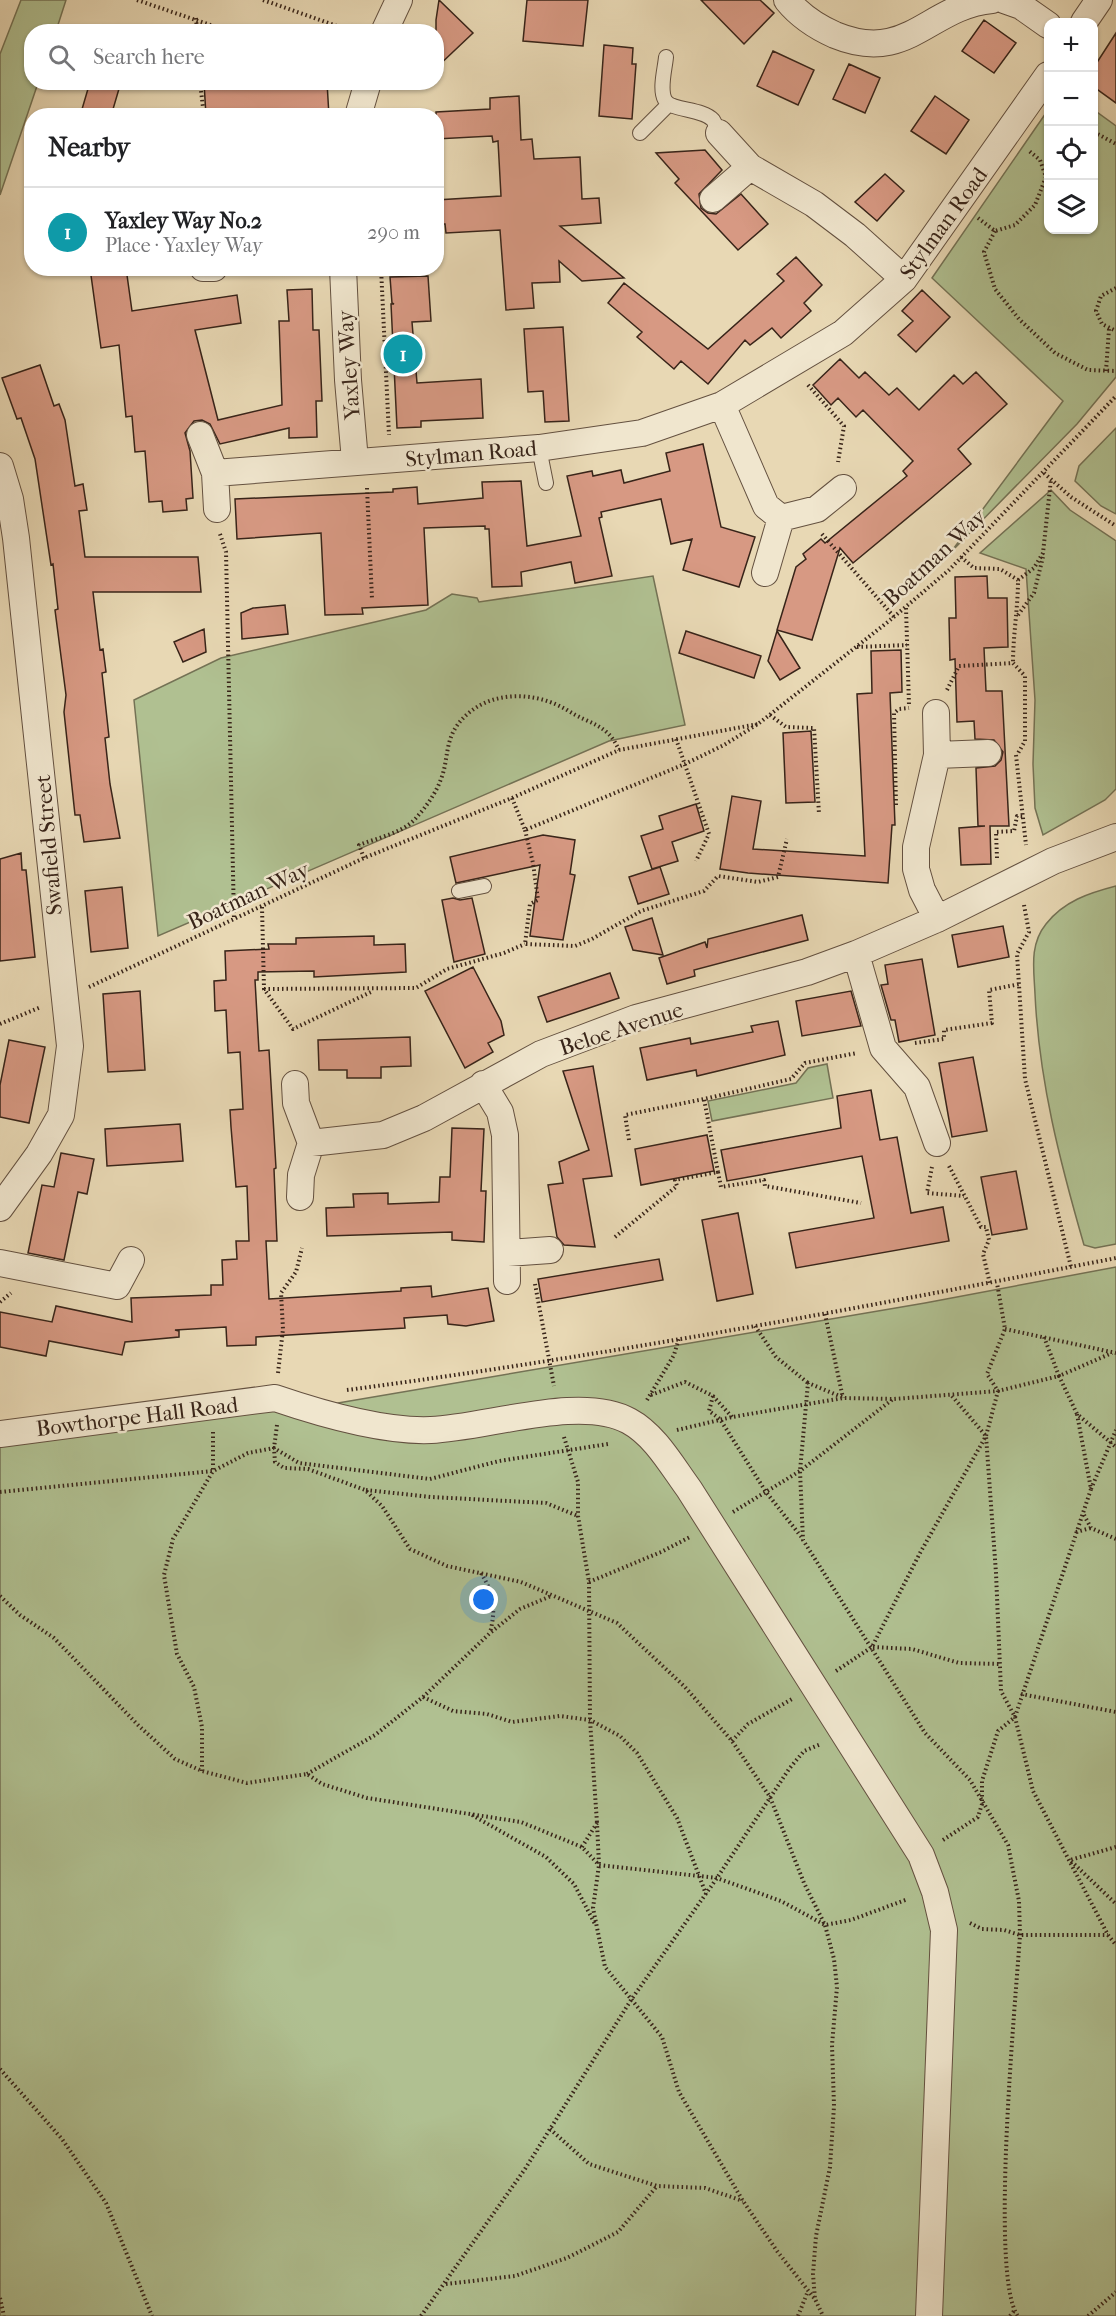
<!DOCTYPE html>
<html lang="en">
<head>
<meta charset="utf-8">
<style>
	body { margin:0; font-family:"IM FELL French Canon",serif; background:#f6f6f6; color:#202124 }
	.controls { position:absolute; right:18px; top:18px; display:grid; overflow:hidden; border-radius:12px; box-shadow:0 2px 4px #0004 }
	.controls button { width:54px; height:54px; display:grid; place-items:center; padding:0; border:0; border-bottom:2px solid #e0e0e0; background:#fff; color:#202124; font:30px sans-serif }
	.you { position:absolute; left:484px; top:1600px; width:21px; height:21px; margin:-15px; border:4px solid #fff; border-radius:50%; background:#1a73e8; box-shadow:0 0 0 9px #1a73e833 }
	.badge { display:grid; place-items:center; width:39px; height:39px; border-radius:50%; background:#1a73e8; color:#fff; font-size:20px; font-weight:700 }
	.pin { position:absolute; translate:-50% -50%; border:3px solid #fff; box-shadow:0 2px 6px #0006 }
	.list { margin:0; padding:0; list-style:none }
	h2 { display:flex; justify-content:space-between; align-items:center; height:78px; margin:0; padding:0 24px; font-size:26px }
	h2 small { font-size:20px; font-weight:400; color:#757577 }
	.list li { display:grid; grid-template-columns:39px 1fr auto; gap:18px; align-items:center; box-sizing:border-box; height:90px; padding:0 24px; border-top:2px solid #e0e0e0 }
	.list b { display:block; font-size:22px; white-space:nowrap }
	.list p { margin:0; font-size:20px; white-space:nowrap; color:#757577 }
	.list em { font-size:20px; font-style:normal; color:#757577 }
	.icon { flex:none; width:33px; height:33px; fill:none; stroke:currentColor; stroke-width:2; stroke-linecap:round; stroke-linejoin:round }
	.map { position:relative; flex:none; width:1116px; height:2316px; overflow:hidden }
	.search { position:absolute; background:#fff; box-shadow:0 2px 4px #0004; left:24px; top:24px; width:420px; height:66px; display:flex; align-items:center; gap:15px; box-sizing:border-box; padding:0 21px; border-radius:24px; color:#757577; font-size:22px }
	.panel { position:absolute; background:#fff; box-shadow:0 2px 4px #0004; left:24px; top:108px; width:420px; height:168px; border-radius:24px }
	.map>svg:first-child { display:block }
</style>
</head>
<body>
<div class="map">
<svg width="1116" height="2316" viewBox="0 0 1116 2316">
	<rect width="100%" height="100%" fill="#e8d8b4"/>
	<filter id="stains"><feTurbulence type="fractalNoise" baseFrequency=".00333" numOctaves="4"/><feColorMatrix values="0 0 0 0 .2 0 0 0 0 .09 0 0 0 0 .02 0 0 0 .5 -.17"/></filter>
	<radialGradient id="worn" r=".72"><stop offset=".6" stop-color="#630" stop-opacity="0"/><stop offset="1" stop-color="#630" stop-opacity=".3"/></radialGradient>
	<path fill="#b0c091" stroke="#747255" stroke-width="1.5" d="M21,0H66L56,31L32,32V82L38,83L0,195V54Z
		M1048,110V230H1094V110L1116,126V377L1077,424L951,552L1063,401L932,278Z
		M1116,428V514L1101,506L1075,481L1079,466Z
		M1051,490L1070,510L1116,541V789L1105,800L1043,835L1035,808L1033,764L1035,700L1026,569L980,553Z
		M653,576L685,725L609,741L158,936L134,700L221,658L426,610L452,594L477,598L479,602Z
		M1116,886V1244L1095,1248L1084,1245C1060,1162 1039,1081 1035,994C1034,970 1029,945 1046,924C1064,901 1089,893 1116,886Z
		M827,1064L833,1098L712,1121L708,1101L796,1083L808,1068Z
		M1116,1267V2316H0V1442L290,1406L338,1403L925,1303Z"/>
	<path fill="#d79983" stroke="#382419" stroke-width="1.5" d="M439,0L473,33L436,68V20Z
		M527,0H588L583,46L523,41Z
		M701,0H760L774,13L744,44Z
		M984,20L1016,43L994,73L962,51Z
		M1116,33V103L1094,87V67Z
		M604,45L633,48L632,64H636L632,119L599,116Z
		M773,51L814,70L798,105L757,86Z
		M849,64L880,78L865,113L833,99Z
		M90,82H121L111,116H80Z
		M204,82H229V87L327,82L329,116H307L306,110L206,116Z
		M519,96L521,140L532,139L534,159L580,157L582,199L599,198L601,223L560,226L624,278L582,281L559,261L560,282L532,283L534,308L506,310L500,230L446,233L445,224H436V200L501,196L498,141L493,142L492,136L436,139V112L490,109V98Z
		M935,96L969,120L946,154L911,131Z
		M705,150L722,170L699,194L701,208L708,213L716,214L741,194L768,224L738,250L675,183L679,179L656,153Z
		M885,174L904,191L877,221L855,202Z
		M796,257L822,285L804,303L811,311L781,338L772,328L750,345L745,340L708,384L681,361L674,369L637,337L642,332L608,303L624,283L708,349L784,281L777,274Z
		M90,268H126L132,311L237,295L241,323L195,330L218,420L282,405L279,321H289L287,290L312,289L313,330H319L322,401H316L317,437L289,438V428L220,444L210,424L202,420L194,421L185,433L190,451L193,498L186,499L187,510L163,512L162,501L149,502L145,451L135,452L132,416L126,417L119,345L101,348Z
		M428,276L431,321L412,322L417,383L481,379L483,418L421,421V427L397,428L391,304H394L392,303L390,277Z
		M922,290L950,317L916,352L898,335L913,321L902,311Z
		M563,327L569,421L545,422L543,391L528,392L524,329Z
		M840,359L859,378L865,372L889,395L897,388L919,410L954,375L963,384L976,372L1007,404L958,449L971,464L929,500L853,563L840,548L812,640L777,630L796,567L806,559L803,554L821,539L825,543L907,476L903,471L913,461L863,410L856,417L838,398L831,405L813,385Z
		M40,365L54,406L59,404L65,420L75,486L83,484L87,510L79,511L85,557H198L201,592H93L100,650L103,649L106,672L102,673L109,737L105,738L110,784L120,838L84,842L80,815H75L64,712L66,695L55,610L58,609L53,564L51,565L35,459L21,418L17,419L2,378Z
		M703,444L721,527L755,537L739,587L683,570L692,539L671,544L661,499L601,512L602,517L599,518L612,576L575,583L571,562L521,572L522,586L492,587L489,529H485V526L424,528L428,605L362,608L363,614L325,615L321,533L237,539L235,499L393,492V489L417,487L418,504L483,498L482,482L521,481L527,546L581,536L567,476L592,471L593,476L621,470L624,483L670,471L666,453Z
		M987,576L988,598H1007L1008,647L984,648L986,691H1002L1009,826H990L991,864L961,865L959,828L985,826H978L976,768L995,766L1001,760L1003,752L994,740L975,739L974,721L957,722L955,659L950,660L949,618H956L955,577Z
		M285,605L288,634L242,639L241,613L253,608Z
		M204,629L206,652L183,662L174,642Z
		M686,631L761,656L754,678L679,653Z
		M777,631L800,668L780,680L768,661Z
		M901,650L902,692L890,693L895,825H892L888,883L748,873L720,869L732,796L761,801L753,849L865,856L857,694L872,693L871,651Z
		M811,731L815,802L786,803L783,733Z
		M696,804L704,831L672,842L678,861L652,869L641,836L663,829L659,816Z
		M543,835L575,840L570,874L575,875L563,940L530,936L540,865L456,883L450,857Z
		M21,853L22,870H26L35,957L0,961V859Z
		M660,867L669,894L638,904L629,877Z
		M122,887L128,948L91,952L85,891Z
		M453,898L460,900L472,898L485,954L454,962L442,900Z
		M802,915L808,940L694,970L695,976L667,984L659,958L705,942L707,948L708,939Z
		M652,918L663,955L633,950L625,927Z
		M1003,926L1009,957L958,967L952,935Z
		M374,936V945L405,944L406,972L314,977V971L258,972V980H255L259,1051L269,1050L276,1168L274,1169L277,1241H266L269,1299L401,1291V1288L431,1286L432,1297L488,1288L494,1321L466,1326L448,1324L447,1315L404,1318L405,1328L256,1337V1345L227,1346L226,1327L175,1330L179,1331V1337L125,1342L122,1355L49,1341L46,1356L0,1347V1312L52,1322L56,1306L132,1322L131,1298L211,1295V1285H223L222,1260L237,1259L236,1241H249L247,1186L236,1187L231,1127L230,1110L243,1109L240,1052L228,1053L226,1010L215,1011L214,981L226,980L225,951L269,949L268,944H296V938Z
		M922,959L935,1035L899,1042L895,1020H891L881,985L888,984L885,965Z
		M473,967L501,1021L504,1035L488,1043L493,1052L465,1068L425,991Z
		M610,973L619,998L547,1022L538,997Z
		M140,991L145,1070L108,1072L103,994Z
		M851,991L861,1026L802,1036L796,1001Z
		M778,1021L785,1055L697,1076L696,1070L647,1080L640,1048L690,1038L691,1044L753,1032L751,1026Z
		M410,1037L411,1066L381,1067V1078H347V1070H319L318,1040Z
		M9,1040L45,1047L29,1123L0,1117V1085Z
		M973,1057L987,1131L952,1137L939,1063Z
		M593,1066L612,1176L583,1179L595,1247L564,1245L557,1237L548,1185L563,1183L559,1162L589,1150L563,1071Z
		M871,1090L880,1140L897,1137L911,1213L943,1207L949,1241L796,1268L789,1233L874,1218L862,1156L727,1181L721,1150L841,1128L837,1096Z
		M180,1124L183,1161L107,1166L105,1129Z
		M452,1128L484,1129L481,1191H486L484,1242L452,1240V1232L327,1236L326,1208L354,1207L353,1194L388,1193V1204L439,1202L440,1177H450Z
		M707,1135L714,1171L641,1185L635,1149Z
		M61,1153L94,1159L87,1194L78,1192L64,1260L28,1253L42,1185L54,1187Z
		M1016,1171L1027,1229L992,1235L981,1177Z
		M738,1213L753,1294L717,1301L702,1220Z
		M659,1259L663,1280L542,1302L538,1279Z"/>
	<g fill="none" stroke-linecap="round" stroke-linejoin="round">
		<g stroke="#645140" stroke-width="16">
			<path id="service" d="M666,57C665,69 659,89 665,100C671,111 702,108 713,120C715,123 717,129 719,133
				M640,133L669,104
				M539,448L546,483
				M459,891L484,886"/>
		</g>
		<g stroke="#645140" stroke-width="28">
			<path id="minor" d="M787,0C800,16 817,27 835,35C908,65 928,6 992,0
				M1004,0L1021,6L1048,25
				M1084,22L1099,0
				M384,32L399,0
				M358,116L368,82
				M719,133L750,167L814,204L855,235L904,279
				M713,199L750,167
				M203,268H214
				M343,268L348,380L355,461
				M722,405L766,506L781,518L765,573
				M200,435L215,473L539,448L642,433L722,405L843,333L904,279L1048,75
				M0,466L10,499L16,538L70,1046L61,1115L39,1154L0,1208
				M215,473L217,509
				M781,518L817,509L843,488
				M936,713L937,755L916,847V869L922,890L937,919
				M937,755L988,753
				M856,954L883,1048L917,1087L937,1143
				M295,1084L296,1103L311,1143L301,1175L300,1197
				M483,1084L500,1112L505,1135L507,1281
				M311,1143L383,1135L424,1118L541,1054L636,1018L807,972L856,954L937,919L1053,861L1116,837
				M507,1253L550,1250
				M0,1263L117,1286L131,1260
				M0,1434L275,1398C319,1413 384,1432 431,1430C486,1428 581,1394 629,1421C655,1435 672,1466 689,1489L921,1855L935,1892L944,1930L929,2316"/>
		</g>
		<path stroke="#382419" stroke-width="4" stroke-dasharray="1.5 3" stroke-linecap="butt" d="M137,0L231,32
			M263,0L354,32
			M196,18L197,32
			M200,82L204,116
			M1094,132L1116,144
			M978,218L995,231L1015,225L1035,205L1046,177L1040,160L1028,150
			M995,231L984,252L995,289L1019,319L1055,353L1088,370L1116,371
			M381,268L389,435
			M1116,288L1101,296L1096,311L1102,324L1116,331
			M1106,371L1109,329
			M808,385L844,426L838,462
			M1044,473L1071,497L1116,526
			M367,488L372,599
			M220,534L226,552L234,919
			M822,534L894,617
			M961,557L974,568L1000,569L1018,580C1018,608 1013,635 1013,663
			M1018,580L1034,568L1043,553L1051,479
			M906,608L909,705
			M1018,615L1034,593L1043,557
			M857,647L907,645
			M947,690L959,666L1013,663L1025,676V741L1017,755
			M770,715L786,727L814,728L819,814
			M676,739L709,834L696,861
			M1016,755L1026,845
			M512,798L525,830L685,764L724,745L758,724L889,621L949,570L1116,396
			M896,805L894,713L899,709L909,708
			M525,830L533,863L538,900L530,904L525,944L575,946L592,939L641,911L704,891L718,876L758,882L778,877L787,839
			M364,858L359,845C377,838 403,833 416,818C426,807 436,793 441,779C448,762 445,744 456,727C481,690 532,689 567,710C590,725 607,723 619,750
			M997,858L996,832L1014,831L1017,816H1023
			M1024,905L1029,932L1017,954L1025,1079L1071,1267
			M262,907L264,989L293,1029L373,991
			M89,987L364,858L512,798L619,750L758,724
			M264,989L416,988L447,969L504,953L525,944
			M0,1024L41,1007
			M915,1043L944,1039V1030L992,1023L989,990L1020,984
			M629,1140L625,1115L704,1099
			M949,1166L981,1227H986L989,1240L983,1254L990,1284
			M932,1167L927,1193L964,1196
			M718,1172L704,1099L791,1079L805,1063L857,1053
			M615,1237L677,1186L675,1180L718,1172L721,1187L764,1180L765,1186L861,1203
			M535,1284L554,1386
			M0,1302L11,1293
			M825,1314L843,1398
			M755,1326L776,1357L808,1383
			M1005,1329L1116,1353
			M1044,1337L1059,1376L1112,1353
			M278,1373L283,1329L281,1293L296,1272L302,1248
			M347,1390C605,1356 861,1308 1116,1258
			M651,1395L685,1382L713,1396L732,1417
			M713,1396L709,1411L720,1419L766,1492L803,1539
			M952,1396L986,1436L996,1573L1001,1691L1015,1717L1091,1489L1077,1414L1116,1447
			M842,1397L808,1383L800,1471L803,1540L925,1733L970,1780L1008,1845L1019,1901L1020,1935C1016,1997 989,2279 1018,2316
			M647,1400L674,1355L679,1338
			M277,1425L274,1448L275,1462L284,1468L308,1469L365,1490L382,1506L410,1549L447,1566L521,1582L617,1623L685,1687L732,1741L770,1797L804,1883L825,1925L834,1959L837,1987L832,2045L834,2106L830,2167L816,2236L813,2274L815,2299L823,2316
			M677,1430L732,1417L843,1398L894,1399L998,1391L1059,1376L1077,1414
			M564,1437L578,1482V1516L589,1582L590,1720L597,1823
			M1091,1489L1116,1430
			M366,1490L431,1497L546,1503L578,1516
			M0,1492L213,1471L248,1453L274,1448L299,1463L430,1479L499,1461L608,1444
			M733,1512L800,1471L893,1399
			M1084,1515L1091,1528L1116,1539
			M1076,1532L1091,1528
			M481,1573C494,1594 496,1609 490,1633
			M589,1582L661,1552L690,1537
			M0,1596L20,1615L54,1638L138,1725L175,1759L202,1771L247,1783L307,1774L322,1784L367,1798L521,1822L582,1847L599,1865L717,1878L781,1901L825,1925L851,1920L908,1899
			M873,1647L912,1649L959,1663L1000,1664
			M836,1671L872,1647L920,1553L986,1436L998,1391L987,1374L1005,1329L997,1283
			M1021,1694L1116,1712
			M423,1697L453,1711L487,1714L512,1722L560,1716L590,1720L620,1736L637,1753L677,1818L706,1894
			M732,1741L748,1724L792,1699
			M202,1771V1727L194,1687L177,1654L164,1575L173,1539L213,1471V1432
			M307,1774L375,1735L423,1697L490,1633L520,1609L551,1596
			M472,1815L546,1857L574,1884L595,1924
			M943,1840L978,1817L982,1804V1781L998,1731L1015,1717L1033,1791L1108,1935L1116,1945
			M582,1847L597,1823L599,1865L593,1908L605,1967L662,2037L679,2092L743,2201L777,2251L814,2298
			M1116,1847L1070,1860L1116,1904
			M970,1923L982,1929L1004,1930L1020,1935H1108
			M0,2069L62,2139L106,2203L152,2316
			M550,2129L589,2164L657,2186L705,2188L743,2201
			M446,2284L515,2276L567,2258L618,2232L657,2186
			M0,2298L4,2316
			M421,2316L525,2169L631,2000L717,1878L789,1769L804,1751L821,1744
			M798,2316L808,2291
			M1010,2316L1014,2311
			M1088,2316L1116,2292"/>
		<use href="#service" stroke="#f0e6ce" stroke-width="14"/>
		<use href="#minor" stroke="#f0e6ce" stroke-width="26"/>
	</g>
	<g text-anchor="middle" stroke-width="5" stroke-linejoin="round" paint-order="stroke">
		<g font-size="22" fill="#382419" stroke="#f0e6ce">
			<text transform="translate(943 223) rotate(-54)" y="8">Stylman Road</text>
			<text transform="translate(348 365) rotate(-94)" y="8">Yaxley Way</text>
			<text transform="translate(471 453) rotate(-5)" y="8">Stylman Road</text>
			<text transform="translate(934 557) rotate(-43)" y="8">Boatman Way</text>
			<text transform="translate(48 845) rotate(-95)" y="8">Swafield Street</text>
			<text transform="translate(248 895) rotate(-25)" y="8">Boatman Way</text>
			<text transform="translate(621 1028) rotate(-18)" y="8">Beloe Avenue</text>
			<text transform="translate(137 1416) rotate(-7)" y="8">Bowthorpe Hall Road</text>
		</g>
	</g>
	<rect width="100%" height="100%" filter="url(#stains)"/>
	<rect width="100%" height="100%" fill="url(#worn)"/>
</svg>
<div class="controls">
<button>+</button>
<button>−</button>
<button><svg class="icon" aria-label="locate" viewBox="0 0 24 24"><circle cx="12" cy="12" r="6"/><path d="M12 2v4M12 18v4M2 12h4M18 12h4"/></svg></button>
<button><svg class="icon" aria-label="layers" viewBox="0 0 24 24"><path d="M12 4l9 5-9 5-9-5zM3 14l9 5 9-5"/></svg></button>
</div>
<div class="you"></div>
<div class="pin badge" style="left:403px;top:354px;background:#0f9aa8">1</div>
<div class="search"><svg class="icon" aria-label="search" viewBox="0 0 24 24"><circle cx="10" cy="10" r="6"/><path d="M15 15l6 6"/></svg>Search here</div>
<section class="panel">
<h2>Nearby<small></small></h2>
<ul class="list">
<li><span class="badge" style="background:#0f9aa8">1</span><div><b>Yaxley Way No.2</b><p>Place · Yaxley Way</p></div><em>290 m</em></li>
</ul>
</section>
</div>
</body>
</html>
